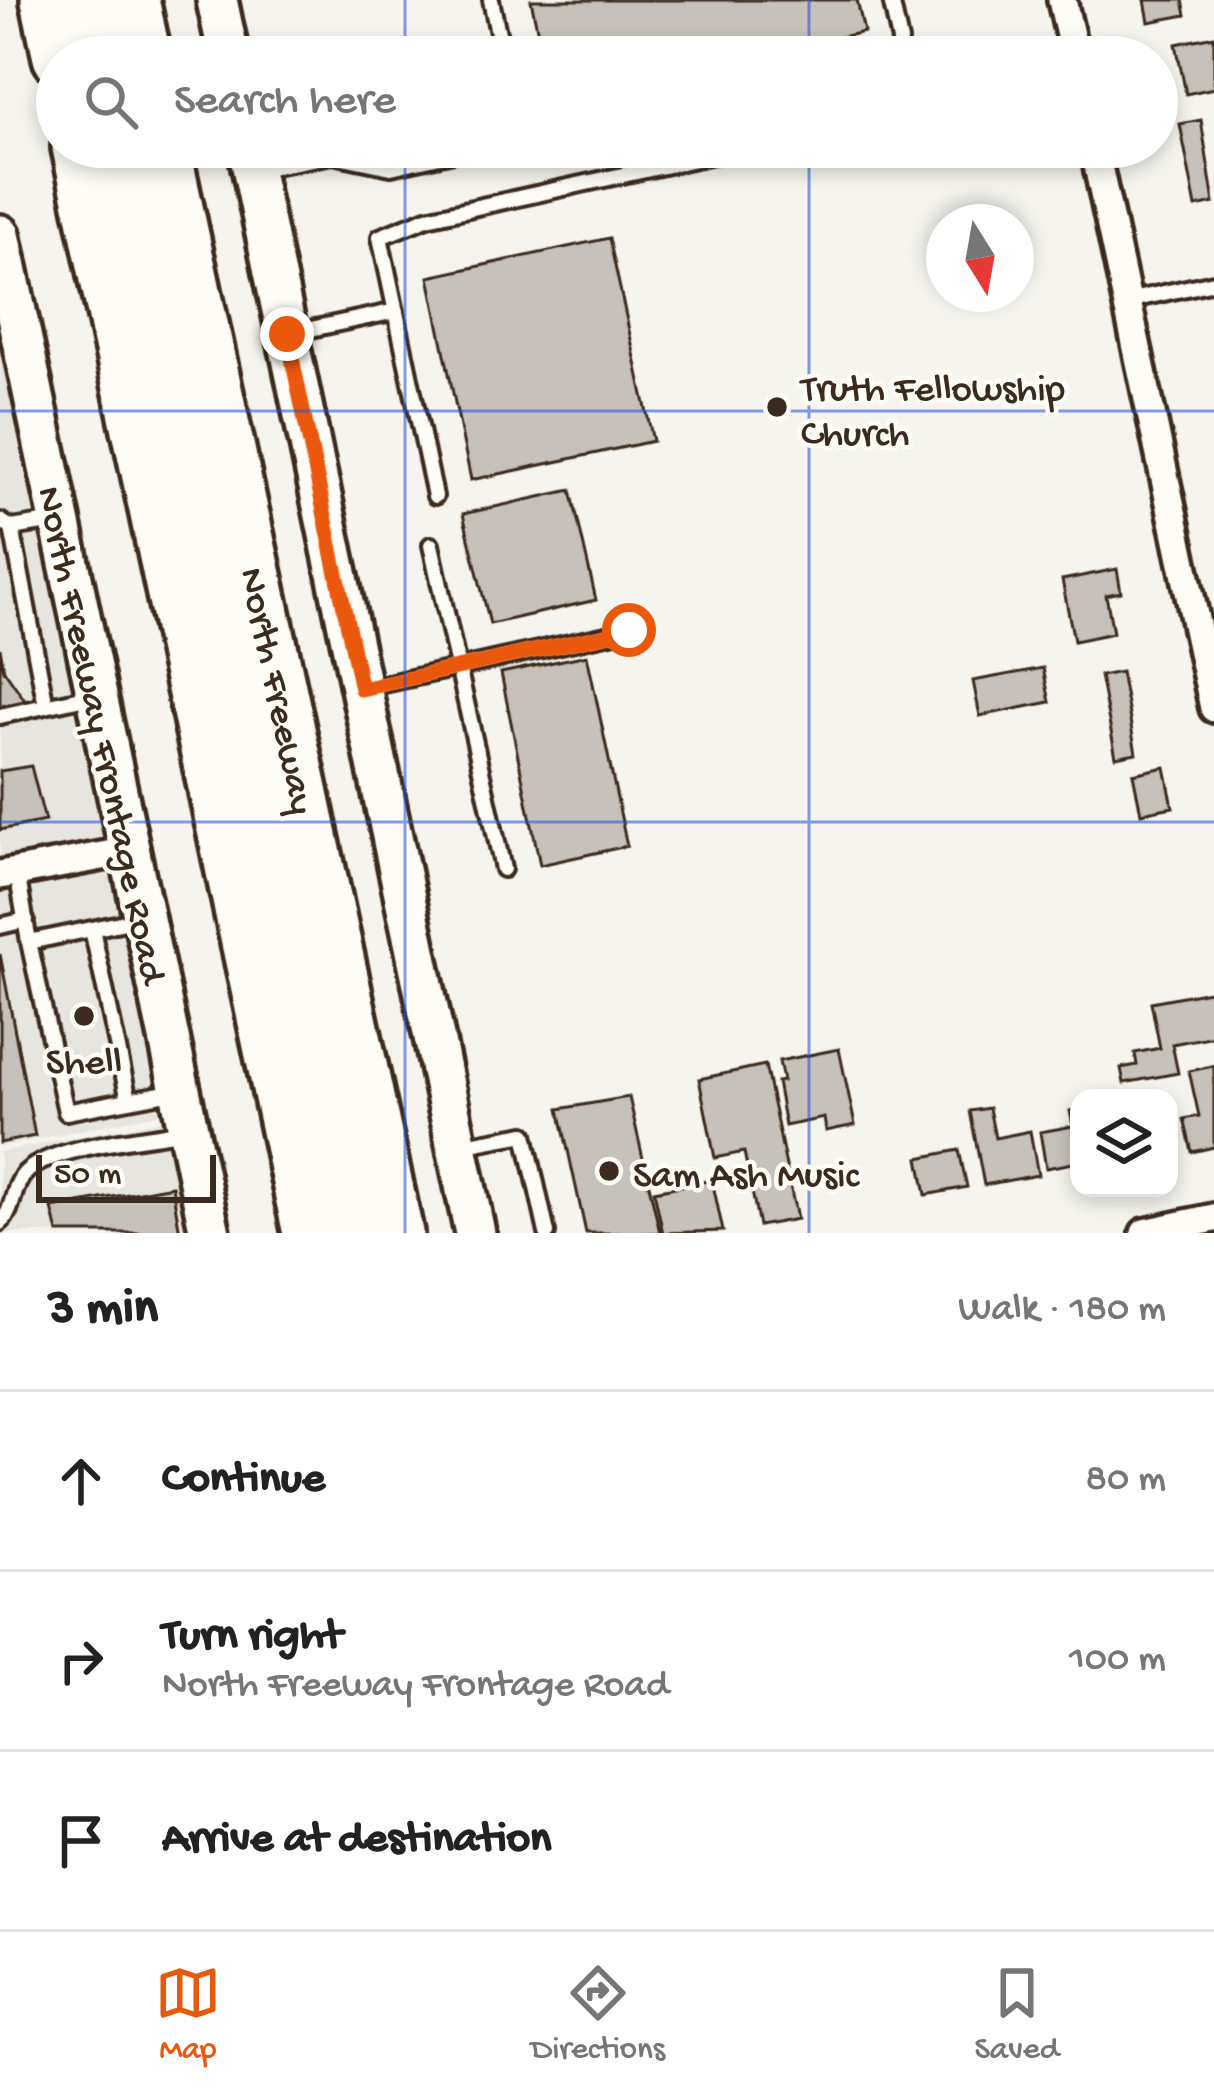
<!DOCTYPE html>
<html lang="en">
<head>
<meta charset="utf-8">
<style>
	body { margin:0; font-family:"Gochi Hand",sans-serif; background:#f6f6f6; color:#222 }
	.controls { position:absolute; right:36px; bottom:36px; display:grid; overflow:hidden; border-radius:24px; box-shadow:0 6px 18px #0003 }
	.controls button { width:108px; height:108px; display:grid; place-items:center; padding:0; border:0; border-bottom:3px solid #e0e0e0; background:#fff; color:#222; font:60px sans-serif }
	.compass { position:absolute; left:926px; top:204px; width:108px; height:108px; border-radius:50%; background:#fff; box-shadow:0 6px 18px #0003; rotate:169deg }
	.scale { position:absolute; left:36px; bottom:30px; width:180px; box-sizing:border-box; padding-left:12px; border:6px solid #3b2a1e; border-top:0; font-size:33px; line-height:42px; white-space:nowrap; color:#3b2a1e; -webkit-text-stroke:9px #fdfcf7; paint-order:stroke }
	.stop { position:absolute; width:36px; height:36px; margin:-27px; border:9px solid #ea580c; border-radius:50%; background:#fff }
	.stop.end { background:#ea580c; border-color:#fff; box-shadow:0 3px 12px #0008 }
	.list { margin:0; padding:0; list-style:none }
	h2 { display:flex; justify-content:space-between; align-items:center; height:156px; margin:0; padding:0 48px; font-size:51px }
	h2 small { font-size:39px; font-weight:400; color:#767676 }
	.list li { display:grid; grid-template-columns:78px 1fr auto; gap:36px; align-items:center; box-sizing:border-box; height:180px; padding:0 48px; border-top:3px solid #e0e0e0 }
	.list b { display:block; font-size:45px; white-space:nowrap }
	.list p { margin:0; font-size:39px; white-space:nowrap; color:#767676 }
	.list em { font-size:39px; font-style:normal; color:#767676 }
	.icon { flex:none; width:66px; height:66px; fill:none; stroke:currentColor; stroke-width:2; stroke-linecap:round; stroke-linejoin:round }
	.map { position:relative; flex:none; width:1214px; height:1233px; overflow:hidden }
	.search { position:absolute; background:#fff; box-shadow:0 6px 18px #0003; left:36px; right:36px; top:36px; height:132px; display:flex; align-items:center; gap:30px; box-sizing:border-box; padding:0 42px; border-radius:66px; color:#767676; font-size:45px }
	.sheet { height:696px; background:#fff }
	nav { display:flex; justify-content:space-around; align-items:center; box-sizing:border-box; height:168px; border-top:3px solid #e0e0e0; background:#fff; font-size:33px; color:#767676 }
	nav a { display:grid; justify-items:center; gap:6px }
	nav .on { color:#ea580c }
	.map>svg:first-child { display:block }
</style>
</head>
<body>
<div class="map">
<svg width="1214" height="1233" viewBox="0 0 1214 1233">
	<rect width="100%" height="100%" fill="#f5f4ee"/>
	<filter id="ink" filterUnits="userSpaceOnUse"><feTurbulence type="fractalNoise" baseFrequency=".00833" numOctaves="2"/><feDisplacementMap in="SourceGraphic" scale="24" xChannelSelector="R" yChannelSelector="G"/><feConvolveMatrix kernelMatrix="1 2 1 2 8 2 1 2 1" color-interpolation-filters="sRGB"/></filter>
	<g filter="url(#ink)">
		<path fill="#e7e5df" d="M0,328L166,1112L0,1147Z
			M167,1119L190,1233H0V1152Z"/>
		<path fill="#c7c1bb" stroke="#3b2a1e" stroke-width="3" d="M531,0H857L864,32L746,57H543Z
			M1145,0H1183L1186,15L1149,22Z
			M1214,36V88L1186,94L1176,44Z
			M1201,120L1214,203L1196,207L1180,124Z
			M609,238L653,441L471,480L429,277Z
			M571,490L596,600L490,624L463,514Z
			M1117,569L1121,592L1106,595L1113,633L1074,641L1062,580Z
			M0,648L4,670L26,702L0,707Z
			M587,655L627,846L540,865L501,673Z
			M1043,668L1050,702L980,716L973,681Z
			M1121,672L1136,753L1116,757L1100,676Z
			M31,766L45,821L0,830V771Z
			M1165,767L1173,807L1141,813L1133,774Z
			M0,954L35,1136L0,1143Z
			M1214,990V1036L1172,1044L1178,1073L1124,1083L1121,1068L1137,1065L1135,1053L1160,1048L1151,1002Z
			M839,1049L855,1125L826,1131L824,1118L785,1126L777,1082L783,1081L779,1061Z
			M765,1065L797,1219L759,1226L744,1152L715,1158L699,1079Z
			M1214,1066V1147L1192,1152L1184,1119L1199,1116L1189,1071Z
			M629,1097L660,1233H586L559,1109Z
			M989,1108L995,1138L1030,1131L1038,1175L984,1185L970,1111Z
			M1079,1109V1162L1046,1168L1040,1132L1073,1126L1070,1111Z
			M959,1150L967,1187L926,1195L919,1158Z
			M712,1180L723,1231L663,1233L654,1191Z
			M172,1186L180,1233H58L52,1208Z"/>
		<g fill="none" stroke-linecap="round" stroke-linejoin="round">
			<g stroke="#3b2a1e" stroke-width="22">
				<path id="service" d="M491,0L503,57
					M891,0L900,41L898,57
					M258,169L333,155L391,167L480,147
					M1127,301L1214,282
					M292,333L396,311
					M435,496L380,237L427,218L750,147
					M0,521L12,528L55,521
					M12,528L46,706
					M431,545L503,869
					M366,688L629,630
					M0,716L95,695
					M17,872L29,942
					M139,919L92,929L129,1100L177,1091
					M0,926L26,920
					M92,929L29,942L66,1112L129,1100
					M459,1146L525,1134L547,1233
					M0,1223C15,1210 11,1188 25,1173C54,1145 142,1139 184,1131"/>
			</g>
			<g stroke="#3b2a1e" stroke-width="36">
				<path id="minor" d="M1062,0L1075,57
					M1094,147L1214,708
					M0,875L129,851
					M1145,1233L1214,1218"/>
			</g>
			<g stroke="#3b2a1e" stroke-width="48">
				<path id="secondary" d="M217,0L229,57
					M248,147L475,1233
					M0,235L210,1233"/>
			</g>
			<g stroke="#3b2a1e" stroke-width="60">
				<path id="motorway" d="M47,0L59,57
					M92,0L104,57
					M133,0L145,57
					M78,147L309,1233
					M123,147L351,1233
					M164,147L397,1233"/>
			</g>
			<use href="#service" stroke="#fdfcf7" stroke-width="14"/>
			<use href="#minor" stroke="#fdfcf7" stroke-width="27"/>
			<use href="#secondary" stroke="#fdfcf7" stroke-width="39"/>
			<use href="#motorway" stroke="#fdfcf7" stroke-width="51"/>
		</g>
	</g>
	<g fill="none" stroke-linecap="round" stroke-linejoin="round" filter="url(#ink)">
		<path stroke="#ea580c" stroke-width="15" d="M287,334L361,689L629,630"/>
	</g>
	<path fill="none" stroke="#1d4ed8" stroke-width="3" stroke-opacity="0.55" d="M405,0V57M809,0V57M405,147V1233M809,147V1233M0,411H1214M0,822H1214"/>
	<g fill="#3b2a1e" stroke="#fdfcf7" stroke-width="4.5">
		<circle cx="777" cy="407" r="12"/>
		<circle cx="84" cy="1016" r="12"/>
		<circle cx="609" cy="1171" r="12"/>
	</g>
	<g text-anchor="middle" stroke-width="9" stroke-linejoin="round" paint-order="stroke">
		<g font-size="39" fill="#3b2a1e" stroke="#fdfcf7" text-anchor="start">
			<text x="801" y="399">Truth Fellowship<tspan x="801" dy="45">Church</tspan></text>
			<text x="84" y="1072" text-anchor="middle">Shell</text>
			<text x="633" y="1185">Sam Ash Music</text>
		</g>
		<g font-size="39" fill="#3b2a1e" stroke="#fdfcf7">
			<text transform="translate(281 690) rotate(78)" y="14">North Freeway</text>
			<text transform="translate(105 734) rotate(78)" y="14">North Freeway Frontage Road</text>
		</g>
	</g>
</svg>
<div class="controls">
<button><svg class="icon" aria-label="layers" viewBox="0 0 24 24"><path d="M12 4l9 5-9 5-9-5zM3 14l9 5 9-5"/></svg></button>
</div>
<svg class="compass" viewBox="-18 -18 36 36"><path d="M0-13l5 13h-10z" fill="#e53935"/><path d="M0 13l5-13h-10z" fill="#767676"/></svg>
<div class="scale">50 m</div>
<div class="stop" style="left:629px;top:630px"></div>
<div class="stop end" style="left:287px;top:334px"></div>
<div class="search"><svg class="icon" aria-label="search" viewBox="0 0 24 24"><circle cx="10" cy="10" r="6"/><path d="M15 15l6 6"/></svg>Search here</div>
</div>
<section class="sheet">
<h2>3 min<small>Walk · 180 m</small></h2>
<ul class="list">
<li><svg class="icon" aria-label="ahead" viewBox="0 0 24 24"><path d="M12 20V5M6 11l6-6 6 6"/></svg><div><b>Continue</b></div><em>80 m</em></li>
<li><svg class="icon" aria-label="right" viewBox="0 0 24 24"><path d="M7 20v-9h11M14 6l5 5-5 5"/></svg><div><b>Turn right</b><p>North Freeway Frontage Road</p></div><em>100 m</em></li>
<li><svg class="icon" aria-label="arrive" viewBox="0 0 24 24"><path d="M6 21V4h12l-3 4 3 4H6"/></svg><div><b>Arrive at destination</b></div></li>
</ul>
</section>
<nav>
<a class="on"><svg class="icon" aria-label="map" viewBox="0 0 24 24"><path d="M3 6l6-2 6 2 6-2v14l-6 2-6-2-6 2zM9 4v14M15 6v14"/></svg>Map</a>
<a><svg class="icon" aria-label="directions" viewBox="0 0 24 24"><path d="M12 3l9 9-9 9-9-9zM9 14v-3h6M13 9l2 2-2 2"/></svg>Directions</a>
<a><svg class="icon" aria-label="saved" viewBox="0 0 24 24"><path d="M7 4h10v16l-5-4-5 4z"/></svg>Saved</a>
</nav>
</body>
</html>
